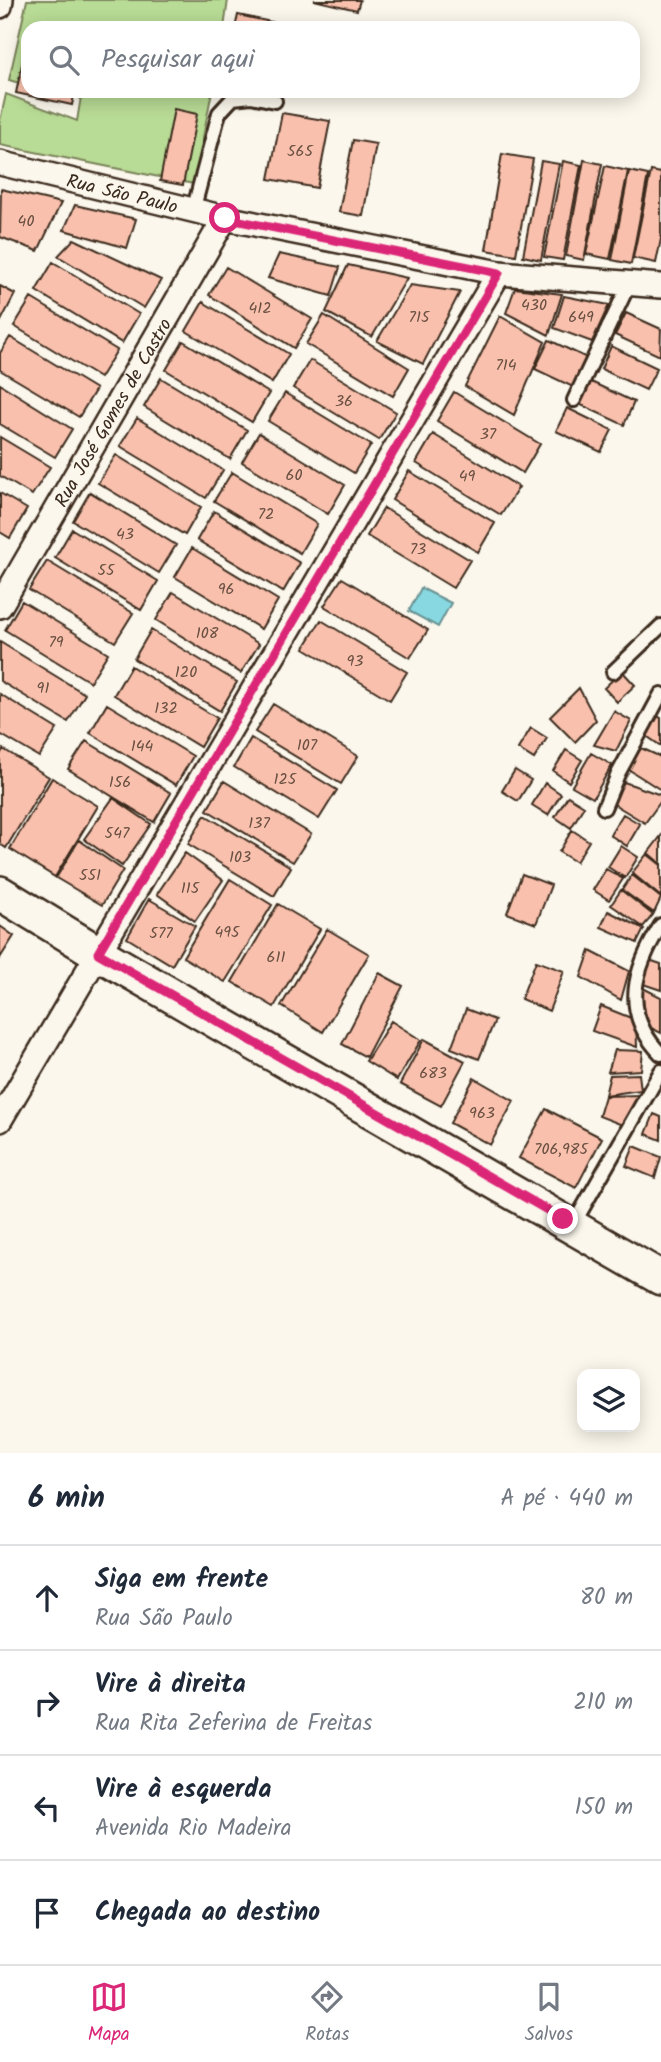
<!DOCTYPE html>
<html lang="pt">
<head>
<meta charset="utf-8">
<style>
	body { margin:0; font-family:Kalam,sans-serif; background:#f2f2f3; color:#1f2937 }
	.controls { position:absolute; right:21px; bottom:21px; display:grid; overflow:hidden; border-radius:14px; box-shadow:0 4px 18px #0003 }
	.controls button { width:63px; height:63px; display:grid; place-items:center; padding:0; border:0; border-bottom:2px solid #e0e1e3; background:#fff; color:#1f2937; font:35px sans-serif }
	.stop { position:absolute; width:21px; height:21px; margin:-16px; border:5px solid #db2777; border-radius:50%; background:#fff }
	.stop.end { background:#db2777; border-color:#fff; box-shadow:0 2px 7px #0008 }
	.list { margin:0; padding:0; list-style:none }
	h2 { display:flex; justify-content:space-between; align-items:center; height:91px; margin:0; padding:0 28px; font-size:30px }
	h2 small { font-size:23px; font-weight:400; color:#747a83 }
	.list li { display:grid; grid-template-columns:46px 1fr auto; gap:21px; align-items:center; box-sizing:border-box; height:105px; padding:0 28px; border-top:2px solid #e0e1e3 }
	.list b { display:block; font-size:26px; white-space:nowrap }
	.list p { margin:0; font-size:23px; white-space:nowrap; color:#747a83 }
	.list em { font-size:23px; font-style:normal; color:#747a83 }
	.icon { flex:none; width:38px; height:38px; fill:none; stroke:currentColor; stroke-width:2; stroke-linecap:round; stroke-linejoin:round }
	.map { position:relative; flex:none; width:661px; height:1453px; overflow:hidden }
	.search { position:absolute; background:#fff; box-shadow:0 4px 18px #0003; left:21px; right:21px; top:21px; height:77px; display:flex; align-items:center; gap:18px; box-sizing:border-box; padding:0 24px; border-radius:21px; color:#747a83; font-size:26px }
	.sheet { height:511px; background:#fff }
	nav { display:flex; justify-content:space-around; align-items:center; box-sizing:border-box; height:98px; border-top:2px solid #e0e1e3; background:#fff; font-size:19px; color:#747a83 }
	nav a { display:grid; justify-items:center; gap:4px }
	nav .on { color:#db2777 }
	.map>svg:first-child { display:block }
</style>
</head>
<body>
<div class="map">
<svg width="661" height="1453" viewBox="0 0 661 1453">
	<rect width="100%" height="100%" fill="#fbf7ec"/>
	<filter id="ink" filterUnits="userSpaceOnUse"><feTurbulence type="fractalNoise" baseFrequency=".0143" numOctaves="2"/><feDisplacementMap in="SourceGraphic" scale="14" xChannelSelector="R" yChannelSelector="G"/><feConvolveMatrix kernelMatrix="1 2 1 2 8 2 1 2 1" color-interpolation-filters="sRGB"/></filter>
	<g filter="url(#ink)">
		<path fill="#b8db95" stroke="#7a825a" stroke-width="2" d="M27,0H228L224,28H28L26,85L9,80Z
			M82,91H212L194,184L0,145V121L6,94L77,121Z"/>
		<path fill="#87d8e1" stroke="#699293" stroke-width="2" d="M421,588L451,603L438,627L409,611Z"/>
		<path fill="#f9c1ad" stroke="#3b2a1e" stroke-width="2" d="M314,0H360L357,10Z
			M238,15L301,28H235Z
			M23,60L28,61V91H75L72,105L16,93Z
			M174,109L197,114L183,185L160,181Z
			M282,113L330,121L317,188L269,179Z
			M353,140L376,144L363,216L339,212Z
			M502,154L533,159L516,255L486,250Z
			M584,160L602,164L584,260L566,256Z
			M541,161L559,164L541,260L523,256Z
			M563,161L581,165L563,260L544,257Z
			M605,166L628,171L610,259L586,254Z
			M629,171L648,175L631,264L612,260Z
			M651,171L661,173V239L656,263L633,258Z
			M1,189L61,203L38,251L0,237Z
			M75,205L136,219L127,248L64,230Z
			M74,239L161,280L144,308L58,256Z
			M279,254L340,267L331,296L268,278Z
			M53,262L139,314L122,343L36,291Z
			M348,265L407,278L372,337L326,312Z
			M226,267L312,319L294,348L209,295Z
			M410,285L460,292L423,364L377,341Z
			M0,286L15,294L1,321H0Z
			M515,288L562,294L549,335L506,313Z
			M564,296L609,305L592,342L554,328Z
			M31,298L117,350L100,378L14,326Z
			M203,302L289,354L272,383L186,331Z
			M626,313L661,329L660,356L615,335Z
			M324,315L409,368L393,396L306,344Z
			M500,316L545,342L514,415L465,386Z
			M10,337L96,389L79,417L0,370V353Z
			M549,340L587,358L573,387L535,369Z
			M183,341L269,393L252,422L166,370Z
			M611,346L657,368L646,390L601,369Z
			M310,360L396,412L379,440L293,388Z
			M161,378L247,430L230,459L144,407Z
			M589,381L634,402L624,425L579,404Z
			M0,384L72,429L55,457L0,424Z
			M454,392L540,444L523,473L437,421Z
			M285,393L371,445L354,473L268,421Z
			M567,408L612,430L601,452L556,431Z
			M137,418L223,470L206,498L120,446Z
			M259,433L345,485L328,514L242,462Z
			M433,434L519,487L501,515L416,463Z
			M0,437L50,467L32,495L0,476Z
			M116,455L201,507L185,535L98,483Z
			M409,471L495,523L478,552L392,500Z
			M232,472L317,524L300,553L214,501Z
			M90,492L176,545L159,573L73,521Z
			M0,493L27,509L10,538L0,532Z
			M384,508L470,560L453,588L367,536Z
			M214,511L300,563L283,592L197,540Z
			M72,529L158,581L141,610L55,558Z
			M192,548L278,600L261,629L175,577Z
			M47,561L133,613L115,642L29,590Z
			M342,578L428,630L410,658L324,606Z
			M173,592L259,644L241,673L156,620Z
			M22,601L108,653L90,682L5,630Z
			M321,620L407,672L390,700L304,648Z
			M151,630L237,682L220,711L134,659Z
			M0,642L85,694L68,722L0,681Z
			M131,666L217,718L200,747L114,695Z
			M622,671L635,685L617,702L604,688Z
			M579,688L596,720L575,742L550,717Z
			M0,694L57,729L39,757L0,734Z
			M107,704L193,756L176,785L90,733Z
			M273,704L358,756L341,784L255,732Z
			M614,711L631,721L616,751L594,745Z
			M657,716L661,718V746L645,735Z
			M531,728L547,738L534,759L518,749Z
			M251,738L337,790L319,819L234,767Z
			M86,741L171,793L154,822L68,769Z
			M641,748L661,757V790L628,769Z
			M3,749L49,777L6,848L0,844V755Z
			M566,750L582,760L569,782L553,771Z
			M591,753L612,765L593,798L572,786Z
			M515,770L531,780L518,801L502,791Z
			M52,778L98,806L55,877L10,849Z
			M224,781L311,834L293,862L207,810Z
			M624,782L661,795V801L645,823L612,803Z
			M545,783L561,794L548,815L532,805Z
			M568,796L584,806L571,828L555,817Z
			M113,798L151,824L122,866L84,839Z
			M623,814L640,824L627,846L610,835Z
			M205,815L291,867L274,896L188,844Z
			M572,830L589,841L576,862L559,852Z
			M661,836V864L648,853Z
			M79,840L123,870L102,905L56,878Z
			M621,846L638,857L625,878L608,867Z
			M185,853L223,880L195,921L157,894Z
			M647,854L661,865V897L632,873Z
			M606,869L623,879L609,900L593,890Z
			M522,874L551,885L536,924L507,913Z
			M632,875L661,898L654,913L622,890Z
			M230,879L272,905L225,982L183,957Z
			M621,890L653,915L643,927L611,905Z
			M149,899L195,926L172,965L127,938Z
			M278,904L320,929L274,1007L232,982Z
			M608,911L644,929L637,943L601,927Z
			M0,926L14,936L0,958Z
			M327,929L369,954L323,1032L281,1006Z
			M590,951L629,971L621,1000L581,977Z
			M649,960L661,964V990L640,983Z
			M536,961L564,971L549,1011L521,999Z
			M379,973L403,986L366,1057L342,1044Z
			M641,987L661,997V1033L647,1026Z
			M601,1006L636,1020L637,1047L592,1031Z
			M466,1009L495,1020L479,1059L451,1048Z
			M391,1021L421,1040L397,1080L366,1061Z
			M424,1039L465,1061L441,1106L400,1084Z
			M615,1050L643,1051L641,1070L608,1072Z
			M639,1074L641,1090L605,1095L610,1075Z
			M474,1078L514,1101L490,1145L450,1123Z
			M640,1095L625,1126L599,1116L605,1096Z
			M546,1109L602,1138L576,1188L519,1158Z
			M654,1114L661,1117V1140L646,1134Z
			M634,1146L661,1157L655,1178L626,1166Z"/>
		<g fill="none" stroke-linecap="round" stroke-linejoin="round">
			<g stroke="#3b2a1e" stroke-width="18">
				<path id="lane" d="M193,211L219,113L233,98L251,96L275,101
					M574,400L629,284
					M613,672L661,626
					M604,808L618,774L661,694
					M661,925C634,969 620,1012 661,1054
					M573,1225L661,1071"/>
			</g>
			<g stroke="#3b2a1e" stroke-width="28">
				<g id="street">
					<path d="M0,6L1,0"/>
					<path id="s1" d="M0,163L225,218L499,273L661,286"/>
					<path id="s2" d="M0,606L225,218"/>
					<path d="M0,1120L499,273"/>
				</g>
			</g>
			<g stroke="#3b2a1e" stroke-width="38">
				<path id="secondary" d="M0,893L98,953L661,1278"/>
			</g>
			<use href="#lane" stroke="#fbf7ec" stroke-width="12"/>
			<use href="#street" stroke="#fbf7ec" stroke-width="23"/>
			<use href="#secondary" stroke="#fbf7ec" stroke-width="33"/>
		</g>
	</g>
	<g fill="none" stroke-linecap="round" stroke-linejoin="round" filter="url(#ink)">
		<path stroke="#db2777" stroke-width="9" d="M225,218L499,273L98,953L563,1219"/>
	</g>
	<g text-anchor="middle" stroke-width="5" stroke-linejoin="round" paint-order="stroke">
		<g font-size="16" fill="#6a5042">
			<text x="300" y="156">565</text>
			<text x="26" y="226">40</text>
			<text x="534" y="310">430</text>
			<text x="260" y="313">412</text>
			<text x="419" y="322">715</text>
			<text x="581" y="322">649</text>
			<text x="506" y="370">714</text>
			<text x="344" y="406">36</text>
			<text x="488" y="439">37</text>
			<text x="294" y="480">60</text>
			<text x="467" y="481">49</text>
			<text x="266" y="519">72</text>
			<text x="125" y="539">43</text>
			<text x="418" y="554">73</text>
			<text x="106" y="575">55</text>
			<text x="226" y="594">96</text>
			<text x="207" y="638">108</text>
			<text x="56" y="647">79</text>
			<text x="355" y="666">93</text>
			<text x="186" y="677">120</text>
			<text x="43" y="693">91</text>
			<text x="166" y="713">132</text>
			<text x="307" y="750">107</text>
			<text x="142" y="751">144</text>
			<text x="285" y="784">125</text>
			<text x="120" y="787">156</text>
			<text x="259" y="828">137</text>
			<text x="117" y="838">547</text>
			<text x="240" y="862">103</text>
			<text x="90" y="880">551</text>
			<text x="190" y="893">115</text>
			<text x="227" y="937">495</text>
			<text x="161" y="938">577</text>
			<text x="276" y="962">611</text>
			<text x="433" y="1078">683</text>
			<text x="482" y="1118">963</text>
			<text x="561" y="1154">706,985</text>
		</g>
		<g font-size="19" fill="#3b2a1e" stroke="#fbf7ec">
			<text dy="7" stroke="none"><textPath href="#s1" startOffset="126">Rua São Paulo</textPath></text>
			<text dy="7" stroke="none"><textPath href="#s2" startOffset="224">Rua José Gomes de Castro</textPath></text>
		</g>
	</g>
</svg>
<div class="controls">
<button><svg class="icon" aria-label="layers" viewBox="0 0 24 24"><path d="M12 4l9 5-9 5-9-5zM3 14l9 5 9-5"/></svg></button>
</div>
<div class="stop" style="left:225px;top:218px"></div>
<div class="stop end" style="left:563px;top:1219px"></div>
<div class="search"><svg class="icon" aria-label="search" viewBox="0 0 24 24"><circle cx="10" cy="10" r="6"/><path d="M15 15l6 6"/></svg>Pesquisar aqui</div>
</div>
<section class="sheet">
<h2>6 min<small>A pé · 440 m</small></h2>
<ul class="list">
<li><svg class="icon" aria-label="ahead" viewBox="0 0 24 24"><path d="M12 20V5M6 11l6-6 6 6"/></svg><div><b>Siga em frente</b><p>Rua São Paulo</p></div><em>80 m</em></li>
<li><svg class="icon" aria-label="right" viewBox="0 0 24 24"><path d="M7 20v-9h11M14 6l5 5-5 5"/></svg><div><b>Vire à direita</b><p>Rua Rita Zeferina de Freitas</p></div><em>210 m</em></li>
<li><svg class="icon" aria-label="left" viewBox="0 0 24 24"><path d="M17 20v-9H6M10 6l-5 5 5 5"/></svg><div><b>Vire à esquerda</b><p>Avenida Rio Madeira</p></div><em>150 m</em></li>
<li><svg class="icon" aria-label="arrive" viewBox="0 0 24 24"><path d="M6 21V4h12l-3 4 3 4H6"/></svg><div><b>Chegada ao destino</b></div></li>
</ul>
</section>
<nav>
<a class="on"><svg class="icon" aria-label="map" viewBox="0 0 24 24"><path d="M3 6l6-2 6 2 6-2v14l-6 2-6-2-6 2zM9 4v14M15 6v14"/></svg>Mapa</a>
<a><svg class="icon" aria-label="directions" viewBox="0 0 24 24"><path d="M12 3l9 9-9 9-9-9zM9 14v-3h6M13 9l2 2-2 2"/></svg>Rotas</a>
<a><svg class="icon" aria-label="saved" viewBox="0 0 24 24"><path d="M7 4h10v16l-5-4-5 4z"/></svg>Salvos</a>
</nav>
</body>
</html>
